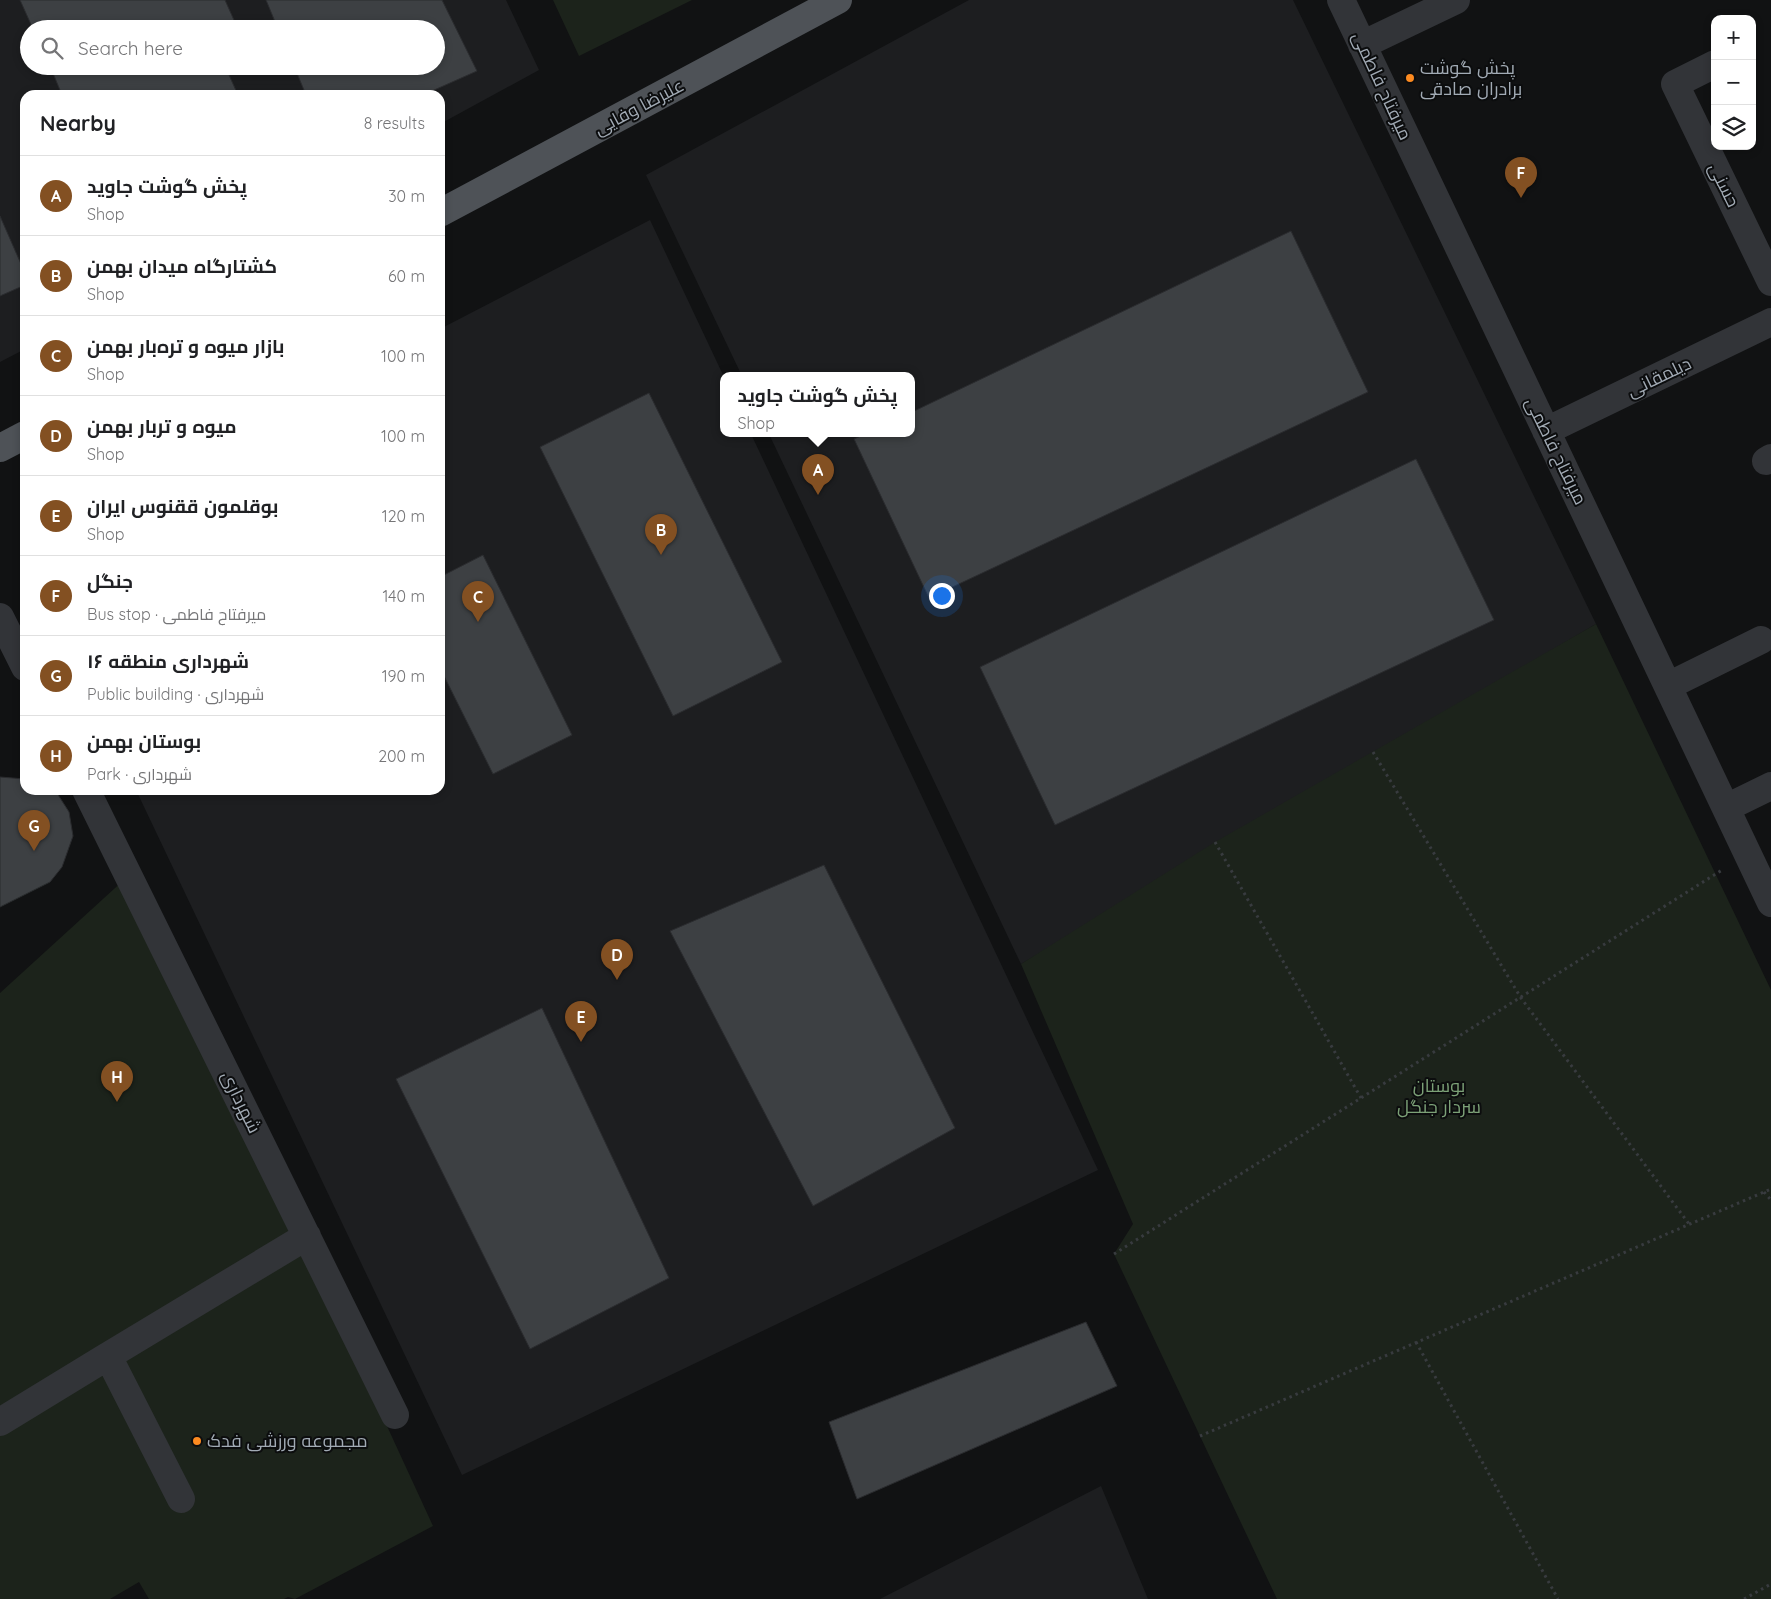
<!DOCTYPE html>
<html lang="en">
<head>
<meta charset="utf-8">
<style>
	body { margin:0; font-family:Quicksand,Cairo,sans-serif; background:#f2f2f2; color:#202124 }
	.controls { position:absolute; right:15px; top:15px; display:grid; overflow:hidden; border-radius:10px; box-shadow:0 2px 8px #0003 }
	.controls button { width:45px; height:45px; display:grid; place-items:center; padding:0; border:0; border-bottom:1px solid #e0e0e0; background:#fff; color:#202124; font:25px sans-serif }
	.you { position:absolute; left:941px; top:595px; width:18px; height:18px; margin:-12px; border:4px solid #fff; border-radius:50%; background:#1a73e8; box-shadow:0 0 0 8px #1a73e833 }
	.badge { display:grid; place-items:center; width:32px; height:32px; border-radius:50%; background:#835022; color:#fff; font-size:16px; font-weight:700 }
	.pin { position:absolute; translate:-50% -41px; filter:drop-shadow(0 1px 2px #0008) }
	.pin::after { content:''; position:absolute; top:26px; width:18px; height:15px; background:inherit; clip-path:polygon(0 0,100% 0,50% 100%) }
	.popup { position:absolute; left:720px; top:372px; width:195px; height:65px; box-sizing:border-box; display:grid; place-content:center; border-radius:10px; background:#fff; filter:drop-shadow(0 1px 4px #0005); font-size:16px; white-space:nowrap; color:#757577 }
	.popup b { font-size:19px; color:#202124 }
	.popup::after { content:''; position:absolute; left:50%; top:100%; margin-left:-10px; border:10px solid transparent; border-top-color:#fff }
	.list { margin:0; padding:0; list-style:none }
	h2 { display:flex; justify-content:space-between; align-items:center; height:65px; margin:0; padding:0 20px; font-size:21px }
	h2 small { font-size:16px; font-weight:400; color:#757577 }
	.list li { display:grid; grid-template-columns:32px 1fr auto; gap:15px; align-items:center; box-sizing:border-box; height:80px; padding:0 20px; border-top:1px solid #e0e0e0 }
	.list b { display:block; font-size:19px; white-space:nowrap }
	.list p { margin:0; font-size:16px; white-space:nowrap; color:#757577 }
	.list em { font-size:16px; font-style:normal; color:#757577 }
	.icon { flex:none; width:28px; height:28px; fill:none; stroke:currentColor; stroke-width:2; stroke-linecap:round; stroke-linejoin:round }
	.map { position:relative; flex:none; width:1771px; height:1599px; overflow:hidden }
	.search { position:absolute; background:#fff; box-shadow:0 2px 8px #0003; left:20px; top:20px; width:425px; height:55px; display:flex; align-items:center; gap:12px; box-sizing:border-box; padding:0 18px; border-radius:28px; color:#757577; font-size:19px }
	.panel { position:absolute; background:#fff; box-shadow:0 2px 8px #0003; left:20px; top:90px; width:425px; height:705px; border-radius:15px }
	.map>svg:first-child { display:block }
</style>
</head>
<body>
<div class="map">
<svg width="1771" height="1599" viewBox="0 0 1771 1599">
	<rect width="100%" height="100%" fill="#111213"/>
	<path fill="#1d1e20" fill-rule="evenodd" d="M0,0H506L539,70L440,124V95H25V349L0,362ZM29,29H436V66H29Z
		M969,0H1293L1596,624L1021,964L769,434H912V376H742L646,175Z
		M650,220L724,377V434H751L1098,1170L462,1475L136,790H440V329Z
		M1101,1486L1148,1599H880Z"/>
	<path fill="#1c231b" d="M553,0H692L579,56Z
		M1596,624L1771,990V1599H1277L1114,1254L1133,1224L1021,964L1215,842Z
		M126,878L288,1211L433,1526L295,1599L288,1597L284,1599H149L139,1582L110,1599H0V993Z"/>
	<path fill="#3d4043" stroke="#2b2c2f" d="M20,0H225L238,29H33Z
		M266,0H442L477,71L423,95H306L294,66H436V29H278Z
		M50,66H225L238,95H62Z
		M0,216L25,273V285L0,296Z
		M1291,231L1368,392L929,598L854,439L865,434H912V412Z
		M649,393L782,662L673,716L540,447Z
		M1416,459L1494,620L1055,825L980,667Z
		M483,555L572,735L493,774L440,668V577Z
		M0,777L25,779V790H55L69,812L73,836L62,867L50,882L0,907Z
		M824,865L955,1128L813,1206L670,931Z
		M542,1008L669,1278L530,1349L396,1079Z
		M1086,1322L1117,1386L857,1499L829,1422Z"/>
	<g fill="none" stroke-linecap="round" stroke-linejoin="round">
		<path stroke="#383b3f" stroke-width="3" stroke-dasharray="2.5 4" stroke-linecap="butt" d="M1373,752L1521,998L1689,1224
			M1215,842L1361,1098
			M1764,1192L1771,1200
			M1114,1254L1722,870
			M1416,1342L1558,1599
			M1200,1436L1771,1189
			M1744,1599L1771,1584"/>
		<path stroke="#323438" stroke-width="28" d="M1341,0L1771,903
			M1362,45L1456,0
			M1715,64L1675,84L1771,282
			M1546,431L1771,322
			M1766,461L1771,458
			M0,617L25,667
			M1668,686L1761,640
			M86,790L395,1415
			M1726,808L1771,786
			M0,1422L108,1356
			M181,1499L108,1356L307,1236"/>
		<path stroke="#4e5257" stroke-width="28" d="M440,213L838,0
			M0,448L25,435"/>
	</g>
	<g fill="#fc8a20" stroke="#0c0d0e" stroke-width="2">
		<circle cx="1410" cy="78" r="5"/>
		<circle cx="197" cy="1441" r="5"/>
	</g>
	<g text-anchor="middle" stroke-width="4" stroke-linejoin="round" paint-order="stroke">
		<g font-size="18" fill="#a2abb5" stroke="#0c0d0e" text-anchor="start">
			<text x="1420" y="74">پخش گوشت<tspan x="1420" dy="21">برادران صادقی</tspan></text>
			<text x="207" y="1447">مجموعه ورزشی فدک</text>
		</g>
		<g font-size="18" fill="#a2abb5" stroke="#0c0d0e">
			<text transform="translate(1382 86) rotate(65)" y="6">میرفتاح فاطمی</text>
			<text transform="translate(639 107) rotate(-28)" y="6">علیرضا وفایی</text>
			<text transform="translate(1724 185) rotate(64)" y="6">حسنی</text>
			<text transform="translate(1659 377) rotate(-26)" y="6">دیلمقانی</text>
			<text transform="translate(1556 451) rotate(64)" y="6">میرفتاح فاطمی</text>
			<text transform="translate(241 1102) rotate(64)" y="6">شهرداری</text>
		</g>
		<g font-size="18" fill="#7ca177" stroke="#0c0d0e">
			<text x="1439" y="1092">بوستان<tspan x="1439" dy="21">سردار جنگل</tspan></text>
		</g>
	</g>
</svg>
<div class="controls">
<button>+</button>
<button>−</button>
<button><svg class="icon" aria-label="layers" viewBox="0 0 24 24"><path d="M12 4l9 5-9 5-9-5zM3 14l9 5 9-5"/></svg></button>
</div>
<div class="you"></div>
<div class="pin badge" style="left:818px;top:495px">A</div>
<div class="popup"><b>پخش گوشت جاوید</b>Shop</div>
<div class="pin badge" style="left:661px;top:555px">B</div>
<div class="pin badge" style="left:478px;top:622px">C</div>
<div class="pin badge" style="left:617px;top:980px">D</div>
<div class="pin badge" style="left:581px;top:1042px">E</div>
<div class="pin badge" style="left:1521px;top:198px">F</div>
<div class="pin badge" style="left:34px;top:851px">G</div>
<div class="pin badge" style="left:117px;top:1102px">H</div>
<div class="search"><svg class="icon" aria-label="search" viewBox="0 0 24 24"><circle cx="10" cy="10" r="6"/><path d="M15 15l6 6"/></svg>Search here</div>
<section class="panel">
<h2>Nearby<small>8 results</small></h2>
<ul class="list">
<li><span class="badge">A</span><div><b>پخش گوشت جاوید</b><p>Shop</p></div><em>30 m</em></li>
<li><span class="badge">B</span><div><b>کشتارگاه میدان بهمن</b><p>Shop</p></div><em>60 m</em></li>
<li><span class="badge">C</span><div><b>بازار میوه و تره‌بار بهمن</b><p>Shop</p></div><em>100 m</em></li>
<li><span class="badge">D</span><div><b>میوه و تربار بهمن</b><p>Shop</p></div><em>100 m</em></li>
<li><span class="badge">E</span><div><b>بوقلمون ققنوس ایران</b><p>Shop</p></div><em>120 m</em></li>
<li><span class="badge">F</span><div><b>جنگل</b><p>Bus stop · میرفتاح فاطمی</p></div><em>140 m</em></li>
<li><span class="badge">G</span><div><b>شهرداری منطقه ۱۶</b><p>Public building · شهرداری</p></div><em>190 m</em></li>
<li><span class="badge">H</span><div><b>بوستان بهمن</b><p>Park · شهرداری</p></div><em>200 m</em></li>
</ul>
</section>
</div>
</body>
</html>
